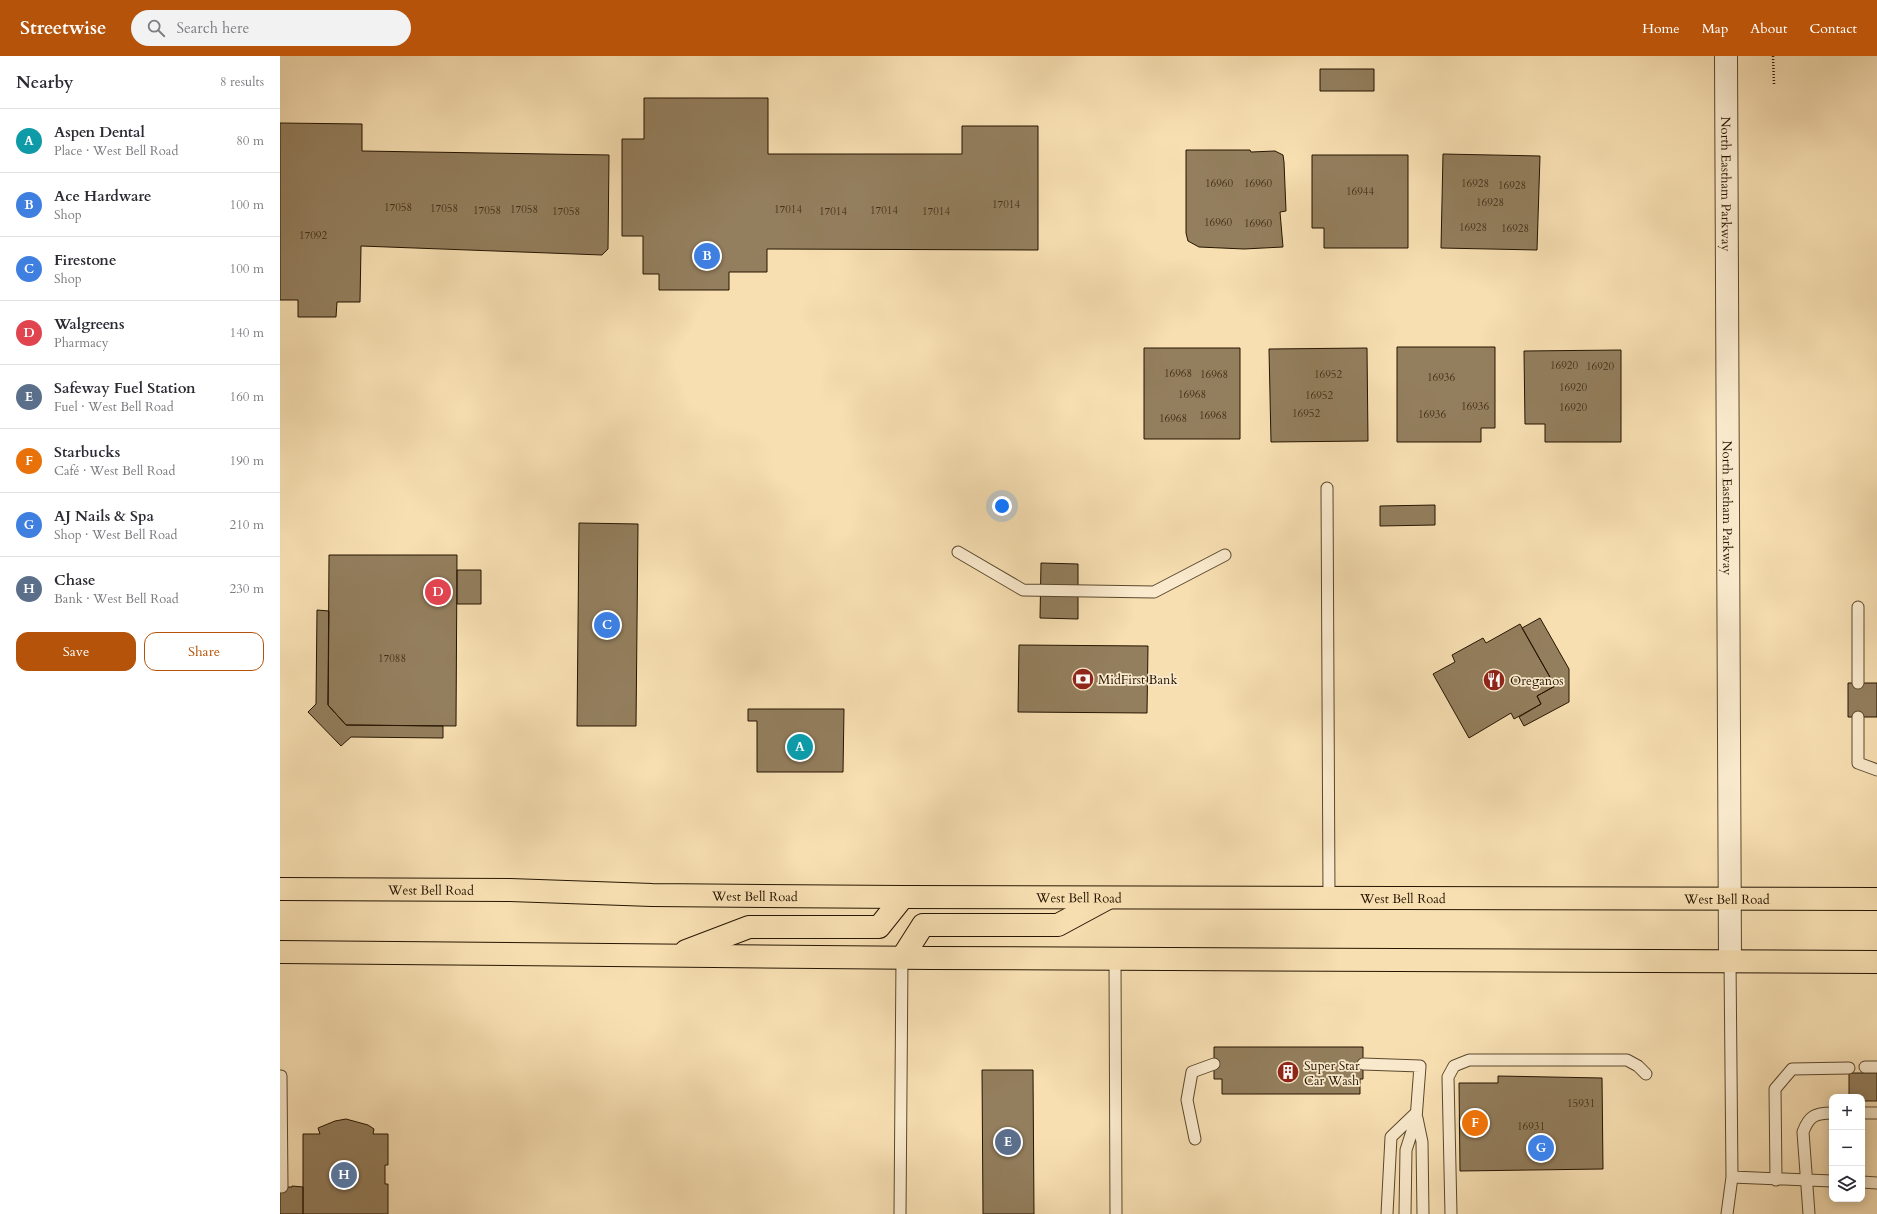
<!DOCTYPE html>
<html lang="en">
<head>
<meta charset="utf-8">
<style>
	body { margin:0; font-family:Cardo,serif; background:#f2f2f3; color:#2b2b33 }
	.controls { position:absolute; right:12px; bottom:12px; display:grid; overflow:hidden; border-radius:8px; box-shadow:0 2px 10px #0003 }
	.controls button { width:36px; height:36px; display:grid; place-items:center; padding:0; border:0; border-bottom:1px solid #e1e1e2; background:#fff; color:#2b2b33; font:20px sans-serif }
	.you { position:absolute; left:722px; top:450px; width:14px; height:14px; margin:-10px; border:3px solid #fff; border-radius:50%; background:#1a73e8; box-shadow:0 0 0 6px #1a73e833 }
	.badge { display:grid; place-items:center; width:26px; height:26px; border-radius:50%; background:#b45309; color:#fff; font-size:13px; font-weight:700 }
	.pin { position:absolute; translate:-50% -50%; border:2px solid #fff; box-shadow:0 1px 4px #0006 }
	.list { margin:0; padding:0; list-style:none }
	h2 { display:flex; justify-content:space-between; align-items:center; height:52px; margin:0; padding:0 16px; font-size:17px }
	h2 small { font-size:13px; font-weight:400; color:#7c7c81 }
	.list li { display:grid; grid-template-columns:26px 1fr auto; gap:12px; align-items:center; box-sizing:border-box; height:64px; padding:0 16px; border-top:1px solid #e1e1e2 }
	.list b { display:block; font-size:15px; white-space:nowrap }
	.list p { margin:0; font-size:13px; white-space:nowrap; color:#7c7c81 }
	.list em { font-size:13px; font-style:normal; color:#7c7c81 }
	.actions { display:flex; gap:8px; padding:12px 16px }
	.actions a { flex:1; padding:9px 0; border:1px solid #b45309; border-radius:12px; text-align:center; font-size:14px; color:#b45309 }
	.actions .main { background:#b45309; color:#fff }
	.icon { flex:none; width:22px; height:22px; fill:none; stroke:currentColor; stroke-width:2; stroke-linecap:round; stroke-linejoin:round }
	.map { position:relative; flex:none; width:1597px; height:1158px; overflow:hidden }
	header { display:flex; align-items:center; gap:24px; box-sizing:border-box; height:56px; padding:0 20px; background:#b45309; color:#fff }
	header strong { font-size:19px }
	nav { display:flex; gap:22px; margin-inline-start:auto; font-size:14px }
	.search { width:280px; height:36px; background:#f2f2f3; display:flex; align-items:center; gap:10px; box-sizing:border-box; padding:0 14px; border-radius:22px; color:#7c7c81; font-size:15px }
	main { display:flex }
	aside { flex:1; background:#fff }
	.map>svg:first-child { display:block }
</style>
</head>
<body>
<header>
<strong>Streetwise</strong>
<div class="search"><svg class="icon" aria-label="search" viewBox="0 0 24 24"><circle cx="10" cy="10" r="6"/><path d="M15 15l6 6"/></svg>Search here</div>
<nav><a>Home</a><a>Map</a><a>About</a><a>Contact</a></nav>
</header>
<main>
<aside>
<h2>Nearby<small>8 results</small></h2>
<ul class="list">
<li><span class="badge" style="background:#0f9aa8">A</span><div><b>Aspen Dental</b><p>Place · West Bell Road</p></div><em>80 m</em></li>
<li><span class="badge" style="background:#3f7fe0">B</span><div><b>Ace Hardware</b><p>Shop</p></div><em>100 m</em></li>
<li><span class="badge" style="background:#3f7fe0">C</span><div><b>Firestone</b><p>Shop</p></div><em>100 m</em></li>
<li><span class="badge" style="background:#e0444e">D</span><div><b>Walgreens</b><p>Pharmacy</p></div><em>140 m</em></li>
<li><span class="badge" style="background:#5c6f8a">E</span><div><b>Safeway Fuel Station</b><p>Fuel · West Bell Road</p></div><em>160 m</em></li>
<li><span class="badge" style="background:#e8710a">F</span><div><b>Starbucks</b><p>Café · West Bell Road</p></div><em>190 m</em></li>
<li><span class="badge" style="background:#3f7fe0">G</span><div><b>AJ Nails &amp; Spa</b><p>Shop · West Bell Road</p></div><em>210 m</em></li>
<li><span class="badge" style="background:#5c6f8a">H</span><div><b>Chase</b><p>Bank · West Bell Road</p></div><em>230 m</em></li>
</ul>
<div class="actions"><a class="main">Save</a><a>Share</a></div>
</aside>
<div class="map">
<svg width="1597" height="1158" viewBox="0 0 1597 1158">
	<rect width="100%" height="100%" fill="#f7dfb2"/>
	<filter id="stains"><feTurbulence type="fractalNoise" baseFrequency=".005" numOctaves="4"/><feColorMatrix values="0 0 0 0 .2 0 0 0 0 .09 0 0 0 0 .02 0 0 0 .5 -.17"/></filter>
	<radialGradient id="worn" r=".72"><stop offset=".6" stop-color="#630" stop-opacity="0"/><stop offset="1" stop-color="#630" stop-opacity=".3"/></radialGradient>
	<path fill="#937e5d" stroke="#261500" d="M1040,13H1094V35H1040Z
		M364,42H488V98H682V70H758V194L487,193V216H449V234H379V218H363V180H342V83H364Z
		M0,67L82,68V95L329,99L328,193L322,199L81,190L80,246H57L56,261H18V244H0Z
		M906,94H970L971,96L995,95L1003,99L1004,106L1006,155L1000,156L1003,191L964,193L919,191L908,185L906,177Z
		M1163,98L1260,100L1257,194L1161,192Z
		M1032,99H1128V192H1044V172H1032Z
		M1117,291H1215V372H1201V386H1117Z
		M864,292H960V383H864Z
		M1087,292L1088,385L991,386L989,293Z
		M1341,294V386H1265V368H1245L1244,295Z
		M1155,449V469L1100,470V450Z
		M299,467L358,468L356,670H297Z
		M49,499H177L176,670L66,669L48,649Z
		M761,507L798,508V563L760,562Z
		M177,514H201V548H177Z
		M37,554L49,555L48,649L66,669L163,670V682L71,681L61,690L28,656L36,648Z
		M1260,562L1289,613V646L1244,670L1239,661L1261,648L1257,640L1275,630L1242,572Z
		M1240,568L1275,630L1257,640L1261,648L1234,663L1231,657L1189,682L1153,618L1175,606L1172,599L1203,582L1206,587Z
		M739,589L868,590L867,657L738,656Z
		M1568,627H1597V661H1568Z
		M468,653H564L563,716H477V665H468Z
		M934,991H1083V1023H1080V1038H942V1023H934Z
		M702,1014H753L754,1158H703Z
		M1569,1017H1597V1045H1582V1041H1569Z
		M1218,1020L1322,1022L1323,1113L1180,1115L1179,1027H1218Z
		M66,1063L88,1069L94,1073L93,1078H108V1109H105V1128H108V1158H23V1078H40L38,1072L55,1065Z
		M12,1130L23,1131V1158H0V1131H12Z"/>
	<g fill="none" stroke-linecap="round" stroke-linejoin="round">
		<g stroke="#5a482c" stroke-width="13">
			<path id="service" d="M1047,432L1049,841
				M678,496L743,534L874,536L945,499
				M1578,551V627
				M1578,661V707L1597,714
				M835,903L836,1158
				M1083,1008L1140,1010L1136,1063L1126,1094L1125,1158
				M1585,1011H1597
				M1,1020L2,1131
				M1582,1057H1597
				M1137,1062L1142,1086L1143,1158
				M915,1083L907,1044L912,1016L934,1008
				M1452,1121L1552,1125
				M1496,1124L1495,1033L1512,1013L1569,1012
				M1582,1126L1597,1127
				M620,1158L622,902
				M1107,1158L1111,1081L1136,1057
				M1171,1158L1168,1021L1174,1010L1189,1004H1347L1358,1010L1366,1018
				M1447,1158L1452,1121L1450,905
				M1529,1158L1523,1076C1529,1060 1535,1057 1552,1057"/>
		</g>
		<g stroke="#5a482c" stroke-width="24">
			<g id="tertiary">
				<path id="s1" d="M1446,0L1450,905"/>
			</g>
		</g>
		<g stroke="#261500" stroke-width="24">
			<g id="primary">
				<path id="s2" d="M0,833L230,834L372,839L623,841L1597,843"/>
				<path d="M406,895L469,871H599L623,841"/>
				<path d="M0,896L652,902L1597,906"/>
				<path d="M622,902L643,869H778L828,842"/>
			</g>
		</g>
		<path stroke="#261500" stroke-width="2.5" stroke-dasharray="1 2" stroke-linecap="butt" d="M1493,0L1494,28"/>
		<use href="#service" stroke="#faeacd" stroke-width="11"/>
		<use href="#tertiary" stroke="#faeacd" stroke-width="22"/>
		<use href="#primary" stroke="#f7dfb2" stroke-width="22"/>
	</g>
	<defs>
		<g id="bank-disc" transform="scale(1.15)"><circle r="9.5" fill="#8f2418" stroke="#faeacd"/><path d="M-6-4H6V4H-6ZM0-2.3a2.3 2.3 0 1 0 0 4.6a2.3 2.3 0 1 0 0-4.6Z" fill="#fff"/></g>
		<g id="restaurant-disc" transform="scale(1.15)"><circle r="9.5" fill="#8f2418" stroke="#faeacd"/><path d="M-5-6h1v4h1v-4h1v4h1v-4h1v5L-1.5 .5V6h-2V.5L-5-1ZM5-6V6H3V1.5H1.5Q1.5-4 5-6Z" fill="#fff"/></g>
		<g id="building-disc" transform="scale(1.15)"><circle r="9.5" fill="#8f2418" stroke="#faeacd"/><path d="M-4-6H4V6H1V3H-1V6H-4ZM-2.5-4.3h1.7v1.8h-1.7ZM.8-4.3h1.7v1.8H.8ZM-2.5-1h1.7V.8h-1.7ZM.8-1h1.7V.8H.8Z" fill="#fff"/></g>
	</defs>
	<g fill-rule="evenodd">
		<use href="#bank-disc" x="803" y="623"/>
		<use href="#restaurant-disc" x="1214" y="624"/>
		<use href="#building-disc" x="1008" y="1016"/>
	</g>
	<g text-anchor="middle" stroke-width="3.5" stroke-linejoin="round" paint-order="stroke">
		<g font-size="11" fill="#412f17">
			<text x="939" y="131">16960</text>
			<text x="978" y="131">16960</text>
			<text x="1195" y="131">16928</text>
			<text x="1232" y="133">16928</text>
			<text x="1080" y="139">16944</text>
			<text x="1210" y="150">16928</text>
			<text x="726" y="152">17014</text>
			<text x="118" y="155">17058</text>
			<text x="164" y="156">17058</text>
			<text x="244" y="157">17058</text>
			<text x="508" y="157">17014</text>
			<text x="207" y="158">17058</text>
			<text x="604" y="158">17014</text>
			<text x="286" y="159">17058</text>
			<text x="553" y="159">17014</text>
			<text x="656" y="159">17014</text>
			<text x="938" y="170">16960</text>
			<text x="978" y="171">16960</text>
			<text x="1193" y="175">16928</text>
			<text x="1235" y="176">16928</text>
			<text x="33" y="183">17092</text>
			<text x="1284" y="313">16920</text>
			<text x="1320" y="314">16920</text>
			<text x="898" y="321">16968</text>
			<text x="934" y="322">16968</text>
			<text x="1048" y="322">16952</text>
			<text x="1161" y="325">16936</text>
			<text x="1293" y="335">16920</text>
			<text x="912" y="342">16968</text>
			<text x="1039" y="343">16952</text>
			<text x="1195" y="354">16936</text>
			<text x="1293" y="355">16920</text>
			<text x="1026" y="361">16952</text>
			<text x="1152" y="362">16936</text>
			<text x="933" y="363">16968</text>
			<text x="893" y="366">16968</text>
			<text x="112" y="606">17088</text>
			<text x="1301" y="1051">15931</text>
			<text x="1251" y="1074">16931</text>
		</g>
		<g font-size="13" fill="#261500" stroke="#faeacd">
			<text dy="5" stroke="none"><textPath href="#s1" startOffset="128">North Eastham Parkway</textPath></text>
			<text dy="5" stroke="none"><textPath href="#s1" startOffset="452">North Eastham Parkway</textPath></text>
			<text dy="5" stroke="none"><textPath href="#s2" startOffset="151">West Bell Road</textPath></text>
			<text dy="5" stroke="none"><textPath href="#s2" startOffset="475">West Bell Road</textPath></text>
			<text dy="5" stroke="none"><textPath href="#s2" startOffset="799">West Bell Road</textPath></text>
			<text dy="5" stroke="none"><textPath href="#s2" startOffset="1123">West Bell Road</textPath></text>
			<text dy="5" stroke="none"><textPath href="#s2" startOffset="1447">West Bell Road</textPath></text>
		</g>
		<g font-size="13" fill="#261500" stroke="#faeacd" text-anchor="start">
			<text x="818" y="628">MidFirst Bank</text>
			<text x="1230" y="629">Oreganos</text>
			<text x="1024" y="1014">Super Star<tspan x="1024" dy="15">Car Wash</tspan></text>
		</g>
	</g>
	<rect width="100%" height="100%" filter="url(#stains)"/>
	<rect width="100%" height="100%" fill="url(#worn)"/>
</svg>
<div class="controls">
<button>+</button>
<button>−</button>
<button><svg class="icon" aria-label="layers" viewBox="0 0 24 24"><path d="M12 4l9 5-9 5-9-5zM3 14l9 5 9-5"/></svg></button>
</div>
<div class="you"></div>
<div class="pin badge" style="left:520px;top:691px;background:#0f9aa8">A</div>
<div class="pin badge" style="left:427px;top:200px;background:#3f7fe0">B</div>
<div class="pin badge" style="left:327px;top:569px;background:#3f7fe0">C</div>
<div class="pin badge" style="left:158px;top:536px;background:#e0444e">D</div>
<div class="pin badge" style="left:728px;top:1086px;background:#5c6f8a">E</div>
<div class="pin badge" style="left:1195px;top:1067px;background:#e8710a">F</div>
<div class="pin badge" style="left:1261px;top:1092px;background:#3f7fe0">G</div>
<div class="pin badge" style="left:64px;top:1119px;background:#5c6f8a">H</div>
</div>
</main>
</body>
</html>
